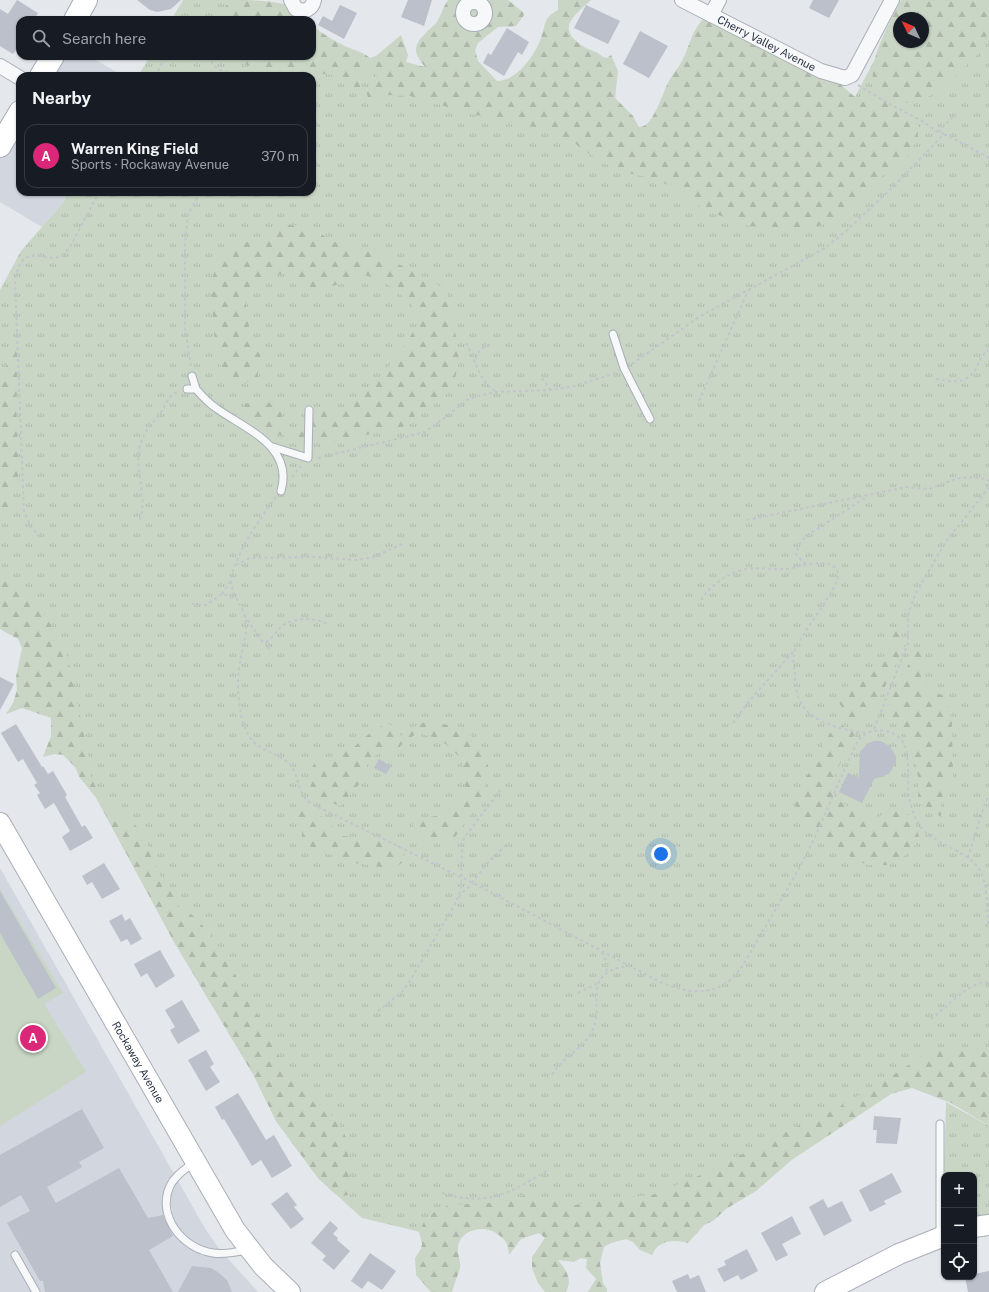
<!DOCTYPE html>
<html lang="en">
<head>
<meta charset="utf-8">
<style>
	body { margin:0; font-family:"Public Sans",sans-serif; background:#20242c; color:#f1f3f6 }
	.controls { position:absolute; right:12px; bottom:12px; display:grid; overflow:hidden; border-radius:8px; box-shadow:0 1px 3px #0004 }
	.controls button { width:36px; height:36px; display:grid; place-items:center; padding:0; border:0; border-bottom:1px solid #363941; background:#171b24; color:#f1f3f6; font:20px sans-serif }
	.compass { position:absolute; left:893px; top:12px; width:36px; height:36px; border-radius:50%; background:#171b24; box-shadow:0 1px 3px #0004; rotate:314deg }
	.you { position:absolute; left:661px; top:854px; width:14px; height:14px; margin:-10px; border:3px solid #fff; border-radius:50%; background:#1a73e8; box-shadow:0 0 0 6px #1a73e833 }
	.badge { display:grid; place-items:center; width:26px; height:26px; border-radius:50%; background:#db2777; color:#fff; font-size:13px; font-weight:700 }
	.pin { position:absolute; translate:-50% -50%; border:2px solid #fff; box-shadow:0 1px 4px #0006 }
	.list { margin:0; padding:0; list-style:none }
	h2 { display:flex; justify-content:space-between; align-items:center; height:52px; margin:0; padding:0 16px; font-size:17px }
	h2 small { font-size:13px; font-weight:400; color:#9ea1a6 }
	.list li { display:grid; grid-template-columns:26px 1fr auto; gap:12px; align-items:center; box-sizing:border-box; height:64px; margin:0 8px 8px; padding:0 8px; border:1px solid #363941; border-radius:12px }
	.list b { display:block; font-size:15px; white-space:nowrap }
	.list p { margin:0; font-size:13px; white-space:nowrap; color:#9ea1a6 }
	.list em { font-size:13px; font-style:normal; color:#9ea1a6 }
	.icon { flex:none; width:22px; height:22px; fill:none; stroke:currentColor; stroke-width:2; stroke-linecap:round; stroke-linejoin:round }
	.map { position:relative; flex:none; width:989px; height:1292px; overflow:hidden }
	.search { position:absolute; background:#171b24; box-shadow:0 1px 3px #0004; left:16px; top:16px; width:300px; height:44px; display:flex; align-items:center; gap:10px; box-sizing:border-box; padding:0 14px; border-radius:12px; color:#9ea1a6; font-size:15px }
	.panel { position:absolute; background:#171b24; box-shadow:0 1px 3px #0004; left:16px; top:72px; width:300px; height:124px; border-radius:12px }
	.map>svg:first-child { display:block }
</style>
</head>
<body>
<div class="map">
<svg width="989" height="1292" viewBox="0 0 989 1292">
	<defs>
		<pattern id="grass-tufts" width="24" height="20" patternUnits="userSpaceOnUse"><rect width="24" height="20" fill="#c9d6c5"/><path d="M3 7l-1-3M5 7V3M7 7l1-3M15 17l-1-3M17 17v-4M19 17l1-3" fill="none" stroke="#adb8ab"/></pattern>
		<pattern id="forest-firs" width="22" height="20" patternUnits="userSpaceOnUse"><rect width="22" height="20" fill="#c9d6c5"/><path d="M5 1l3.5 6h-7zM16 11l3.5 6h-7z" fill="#adb8ab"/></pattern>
	</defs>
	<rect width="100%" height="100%" fill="#e4e7ec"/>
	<path fill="#d2d6de" d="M55,56H89L123,76H43Z
		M20,116V192H69L62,204L42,227L0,202V150Z
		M0,868L206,1230L221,1251L258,1292H0Z"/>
	<path fill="url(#grass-tufts)" fill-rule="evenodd" d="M183,0H248L287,20H171Z
		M906,0H989V1118L912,1080L758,1182L490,1225L471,1231L437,1236L362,1218L318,1178L276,1121L253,1074L173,940L55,722L34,640L0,626V290L21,251L62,204L69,192H312V76H138L150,56H312L373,64L643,139L706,21L855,97ZM899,18H923V42H899Z
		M946,1102L989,1126V1221L974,1224V1175H944Z"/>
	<path fill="url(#forest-firs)" fill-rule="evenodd" d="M231,0C245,0 277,0 289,6C296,10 301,15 307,20H219L221,12Z
		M448,0H508L523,12L524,15L516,26L498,27L478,43L475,50L478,61L497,81C517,81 535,55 541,38C546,24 543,18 558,10V0H591C573,17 555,28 584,47C591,51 597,51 603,57L607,58L611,55L618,71L615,98L633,116L639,127C653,128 662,94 668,83C672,74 679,68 683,59C690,45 692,30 704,18L768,52L797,62L836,81L861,102L873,103L878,100C879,89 871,81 873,70C875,48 891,20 901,0H989V28L982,50L941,90L918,102L901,103L918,125V139L905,160L881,177L855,203L830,222L802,231L772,229L744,225L703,209L679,191L656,179L628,173L601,162L570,140L535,127L471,114L410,96L386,95L377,98L368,97C364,89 373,84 379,81L375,73L369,70L361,73V86L359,89H356L334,75L305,72L289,75L275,73L267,69L249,66L233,59L230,56H312V25C322,34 335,41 347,47C354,50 364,52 370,58L376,56L401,35L408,55L406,62L425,67C423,64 420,61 418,57C410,43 429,31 436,23C441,16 443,7 448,0ZM899,18H923V42H899Z
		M288,225L309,226L332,241L376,252L446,289L452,309L459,359L454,384L402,427L330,443L315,438H294L273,433L250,415L243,404L265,400L280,410L285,428L305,427L319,410C325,410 331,411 337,410C366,406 403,349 417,325L413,307L397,291L381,280L361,274L343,283L309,293C287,267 283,272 253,283L246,304L250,334L261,358L257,379L239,385L224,376L215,345L212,300V279L220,255L234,246L262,237Z
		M11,340L15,346L17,355L16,423L19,466L16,489L0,522V374L4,373C9,363 6,351 11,340Z
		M0,569L28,591L51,625L67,655L89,758L91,777L100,796L117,814L133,823L143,833L162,880L170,889L179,907L191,914L209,932L222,951L254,1010L265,1024L274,1049L293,1079L333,1117L343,1131L348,1142L350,1191L348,1195L343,1196L335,1194L318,1178L276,1121L253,1074L173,940L97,799L80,778L75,767L63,755L55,754L43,757L51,736V718L22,708L6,714L13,703L17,690L16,677L22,648L18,639L0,629Z
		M892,630L900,633L905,646L870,717L857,722L848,716L839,703L844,689L880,663L889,647Z
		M923,642L926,663L922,679L929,691L946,696L952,723L953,777L945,787L941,801V817L918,801C919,781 918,759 909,741C906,733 891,720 890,713C887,694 912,659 923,642Z
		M427,721L464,728L483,749L489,771L481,800L455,837L440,843H426L417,837L413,824L421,818L436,816L450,806L462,795L467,778L461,758L440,739L418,733L406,740L394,754L386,750L370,758L361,782L340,806L326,801L311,789L309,771L316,762L323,761L344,750L354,747L371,732L387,723L395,727L401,736L414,727Z
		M843,726L856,730L837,770L831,788L837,800L873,820L889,811L900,809L914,820L919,837L911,852L889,865H867L831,847L805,822L794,803L801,783L821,759V746L834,728Z
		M302,808L330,820L336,835L397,843L406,860L393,869L349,862L306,845L296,815Z
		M962,1047L989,1052V1126L951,1103L912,1088L891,1094L793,1159L756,1191L726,1209L713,1221L704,1225L688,1243C674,1239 658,1240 652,1255L640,1250L633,1242L626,1239L611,1243L604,1247L600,1263L603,1283L607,1289V1292H588L596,1279L586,1268L587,1259L581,1258L574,1262L558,1260C566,1270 573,1279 566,1292H545L538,1283L532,1268V1257L545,1238L539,1233L521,1239L509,1255C508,1243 506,1240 496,1233C483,1225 462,1229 458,1246C457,1254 461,1261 460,1268C458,1276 454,1284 452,1292H431L416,1275L415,1258L421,1249L422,1244L419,1232L425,1220L431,1214L449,1205L505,1202L519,1197L533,1195L570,1206L609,1199L652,1195L703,1174L790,1130L825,1115L881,1083L925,1054L944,1049Z"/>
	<path fill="#c9d6c5" d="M0,889L63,993L44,1004L86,1072L0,1126Z"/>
	<path fill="#bbc0ca" d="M17,0L38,13L34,20H20V44L13,54L0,46V9L8,14Z
		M137,0H181L171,9L157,12L150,10Z
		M408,0H432L424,26L401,17Z
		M813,0H839L829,18L809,8Z
		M340,5L357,13L344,39L318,25L323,16L332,21Z
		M586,5L620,21L608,44L574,28Z
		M507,28L529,42L522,55L518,52L504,76L483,63L488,53L491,55Z
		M640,31L668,46L649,78L623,64Z
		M0,677L14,684L0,710Z
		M16,724L42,767L43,766L48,774L53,771L67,795L65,797L82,827L85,825L93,838L70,851L62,837L70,831L54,803L45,809L37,795L40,793L34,785L37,783L23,759L18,762L1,733Z
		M874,741H880L890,746L896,757V763L889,774L874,779L862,803L839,792L848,773L859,778L860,752L868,743Z
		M379,759L391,766L386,774L374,768Z
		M104,863L120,889L102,899L92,882L87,885L82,876Z
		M0,891L56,988L38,999L0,933Z
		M122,914L125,921L130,918L142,939L131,945L127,939L121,942L109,921Z
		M160,950L175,976L156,988L147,973L141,977L134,964Z
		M182,1000L200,1031L178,1044L170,1030L175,1027L165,1010Z
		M206,1050L214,1064L210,1067L220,1082L206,1091L188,1060Z
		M238,1093L266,1140L274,1135L292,1166L272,1178L261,1160L252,1166L224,1119L222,1120L215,1107Z
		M82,1109L104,1148L79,1162L82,1167L47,1187L56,1203L119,1168L148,1218L163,1215L173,1236L149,1250L173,1292H45L43,1281H40L7,1223L30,1211L21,1195L0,1207V1155Z
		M874,1116L901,1118L897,1144L876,1143L877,1130H873Z
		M892,1173L902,1192L884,1201L886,1204L870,1212L859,1190Z
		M287,1192L297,1205L294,1207L304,1219L291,1229L271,1204Z
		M823,1199L828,1208L842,1201L852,1221L824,1236L809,1207Z
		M792,1216L801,1234L782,1244L788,1255L776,1261L761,1233Z
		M330,1221L338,1228L333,1234L338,1238L337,1240L350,1251L334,1270L322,1260L326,1256L311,1243Z
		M747,1249L758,1271L741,1280L738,1275L724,1282L717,1269L726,1265L724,1261Z
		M370,1253L396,1271L382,1290L368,1281L362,1289L351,1281Z
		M192,1266L211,1268L219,1273L227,1280L232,1292H178Z
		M989,1271V1292H968L965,1277H974V1274Z
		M688,1274L690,1279L699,1275L706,1292H677L672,1281Z"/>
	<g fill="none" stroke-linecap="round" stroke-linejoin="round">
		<g stroke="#a9aeb7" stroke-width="9">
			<path id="lane" d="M613,334L624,368L650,419
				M187,389H196L192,376
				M196,389C202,396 208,403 216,408C245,429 294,446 281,491
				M273,447L308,458L309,410
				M194,1162C186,1169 175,1175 170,1186C156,1216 183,1249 213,1253C224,1255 236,1252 247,1250
				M940,1237V1124
				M15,1255L36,1292"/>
		</g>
		<g stroke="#a9aeb7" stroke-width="16">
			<g id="street">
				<path d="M291,0L296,9C305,13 312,9 314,0"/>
				<path id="s1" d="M682,0L821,71L845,78L852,75L892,0"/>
				<circle cx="474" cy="13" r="11"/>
				<path d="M711,15L719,0"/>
				<path d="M0,66L20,78"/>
			</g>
		</g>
		<g stroke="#a9aeb7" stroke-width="22">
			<g id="secondary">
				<path id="s2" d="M0,823L235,1230L263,1266L290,1292"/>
				<path d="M974,1227L989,1225"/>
				<path d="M825,1292L899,1254L944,1236"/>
			</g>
		</g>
		<g stroke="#a3abb8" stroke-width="24">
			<path id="primary" d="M75,20L86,0
				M41,76L53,56
				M0,146L20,112"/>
		</g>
		<path stroke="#c2c5cb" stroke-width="2" stroke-dasharray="3 3" stroke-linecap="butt" d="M208,56C218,79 241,73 262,76
			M155,76L166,56
			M858,85C878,98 899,109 920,120C930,125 932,130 944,134
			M938,132L956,114
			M466,343C476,360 478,380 495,391
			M476,359C478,350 482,348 490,345
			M632,364L699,317L825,248L846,231L893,187L943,135H947L989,158
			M191,366L185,328V243L188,214L199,195
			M542,378L550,390
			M936,379C951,382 968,385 976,368C980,361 981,355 989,350
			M699,401L748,291
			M318,458L425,432L443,419L467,400L478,396L496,392L550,390L575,386L616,373
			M292,477L301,466
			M276,497C260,518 239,549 232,574C227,593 245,605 246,623C247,635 242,649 240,662C236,682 238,719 249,736C258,752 280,752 291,766C300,778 296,791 310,803L477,885L660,982C682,991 704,997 726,983C741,973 749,954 758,939C777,907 797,874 813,841C829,807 842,772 859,739C867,732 873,729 884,731C917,735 905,775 909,797C911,807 914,817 920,826C936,848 973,849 983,877C988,892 986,910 989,926
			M140,520C149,493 130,463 143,437C147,428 155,421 161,412C166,405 169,394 178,392
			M747,520L906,487L929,489L958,478L973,477L989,480
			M40,537L31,527L24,511L15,281C18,264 22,253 42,256C48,257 52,259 58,257C63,255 67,251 70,247L99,192
			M806,564L802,561L796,554L799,545L805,537L868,496
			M236,565L250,558L314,557L356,560L373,557L402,544
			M222,594L231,580
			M701,600C709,587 726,574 742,570C756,566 770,570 784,569C796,569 836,552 838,575C839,588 802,632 795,650C792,658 794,667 795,675C795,686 797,700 805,709C818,724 847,731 866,733
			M192,604L206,605L222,594L234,598
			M244,615L263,642L268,641C273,637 276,632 281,627C292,617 317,617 329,625
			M266,641L270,653
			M733,723L750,700L793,652
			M874,729L908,643V615L915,595L945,543L989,487
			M968,858L984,806L989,795
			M472,883L490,860L507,844
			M459,897L465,890L473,884
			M602,952L608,966L605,974
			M578,993L598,983
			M378,1011L402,992L410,981L456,902L461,889L462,847L464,838L502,788
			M931,1019C947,1008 969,980 989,983
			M552,1075C562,1058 580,1050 590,1035C608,1008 577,973 628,966
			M442,1193C487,1207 510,1193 548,1170"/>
		<use href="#lane" stroke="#f7f8fa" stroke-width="7"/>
		<use href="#street" stroke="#f7f8fa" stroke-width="14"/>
		<use href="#secondary" stroke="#fff" stroke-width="20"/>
		<use href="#primary" stroke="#fff" stroke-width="22"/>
	</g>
	<g text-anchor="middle" stroke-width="3.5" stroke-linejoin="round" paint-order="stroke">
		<g font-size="11" fill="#2b3445" stroke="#f4f6f9">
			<text dy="4" stroke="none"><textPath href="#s1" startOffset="95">Cherry Valley Avenue</textPath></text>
			<text dy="4" stroke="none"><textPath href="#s2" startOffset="276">Rockaway Avenue</textPath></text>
		</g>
	</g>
</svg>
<div class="controls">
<button>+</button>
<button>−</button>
<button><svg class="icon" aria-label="locate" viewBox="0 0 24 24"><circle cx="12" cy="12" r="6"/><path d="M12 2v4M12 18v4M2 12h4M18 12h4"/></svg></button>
</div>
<svg class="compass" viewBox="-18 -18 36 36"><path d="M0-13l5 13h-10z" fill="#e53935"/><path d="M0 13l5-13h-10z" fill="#9ea1a6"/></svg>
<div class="you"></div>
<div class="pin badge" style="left:33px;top:1038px">A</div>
<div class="search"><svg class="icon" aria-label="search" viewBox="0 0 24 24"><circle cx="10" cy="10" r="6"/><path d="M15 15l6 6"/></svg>Search here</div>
<section class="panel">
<h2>Nearby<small></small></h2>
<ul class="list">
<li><span class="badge">A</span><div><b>Warren King Field</b><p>Sports · Rockaway Avenue</p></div><em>370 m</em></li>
</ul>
</section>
</div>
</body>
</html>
